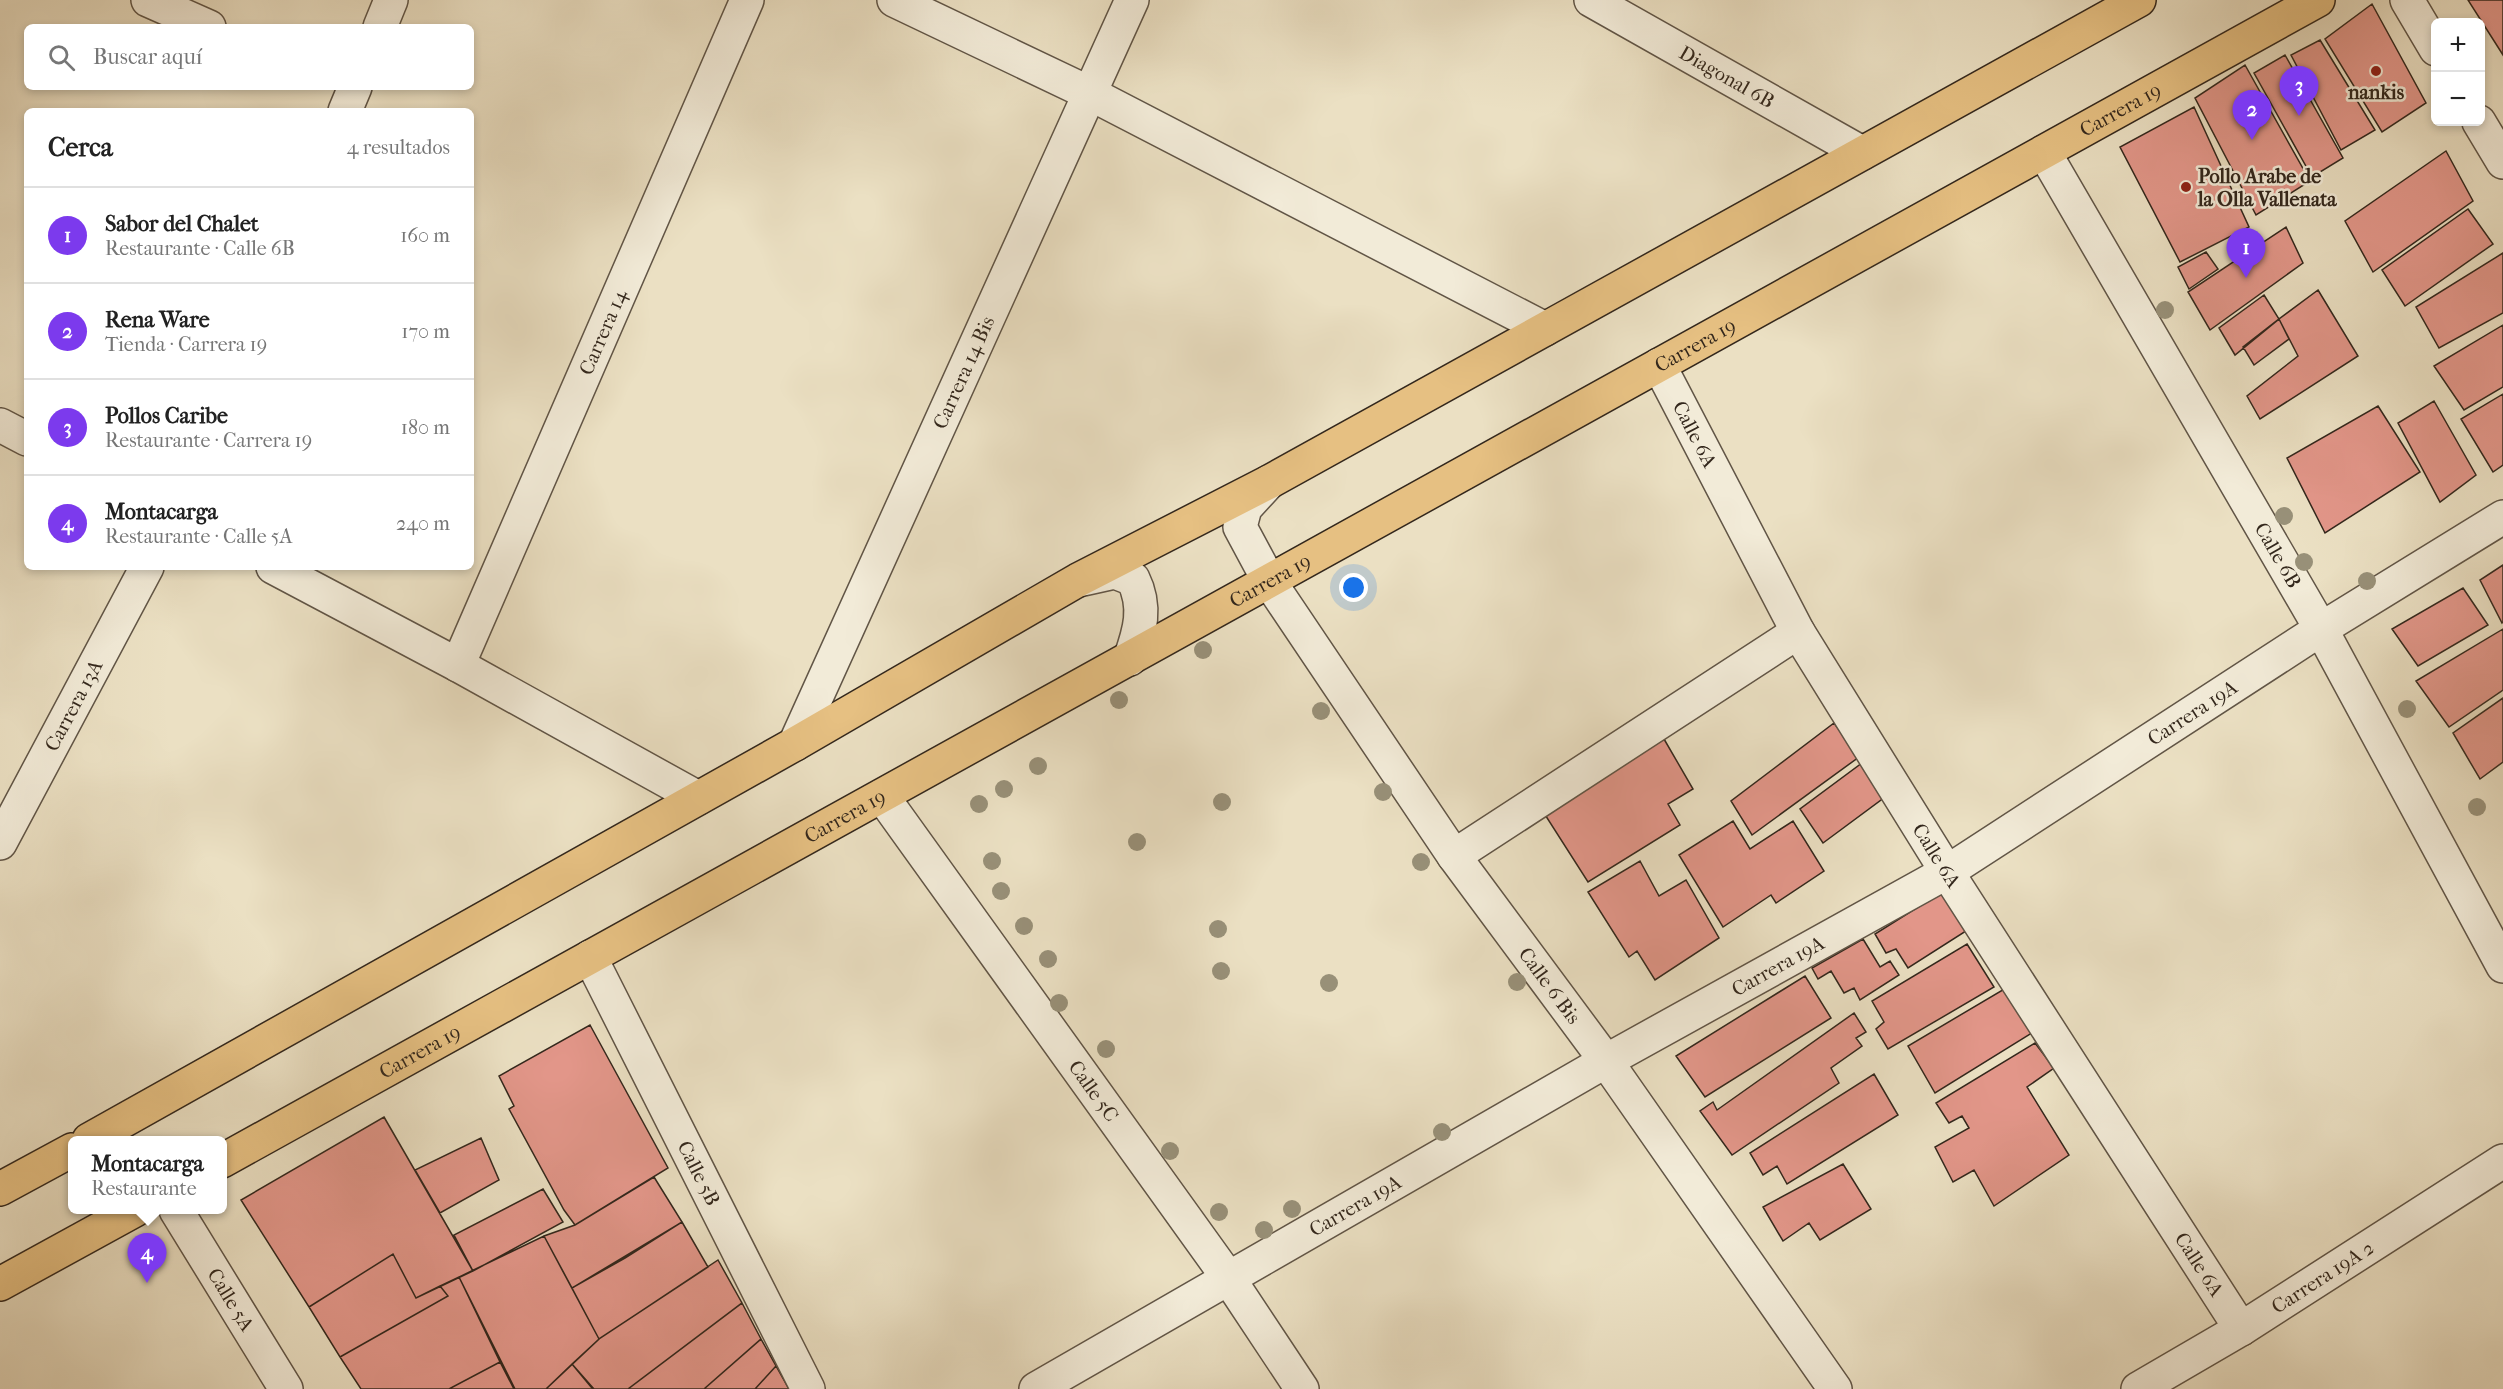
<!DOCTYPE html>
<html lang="es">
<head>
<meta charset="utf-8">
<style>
	body { margin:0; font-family:"IM FELL French Canon",serif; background:#f6f6f6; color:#222 }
	.controls { position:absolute; right:18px; top:18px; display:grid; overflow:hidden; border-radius:9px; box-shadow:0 3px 9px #0003 }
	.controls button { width:54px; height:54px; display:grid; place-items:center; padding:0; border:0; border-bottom:2px solid #e0e0e0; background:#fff; color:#222; font:30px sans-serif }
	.you { position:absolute; left:1354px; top:588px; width:21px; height:21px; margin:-15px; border:4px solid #fff; border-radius:50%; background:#1a73e8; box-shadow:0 0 0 9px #1a73e833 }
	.badge { display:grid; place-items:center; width:39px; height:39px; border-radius:50%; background:#7c3aed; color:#fff; font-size:20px; font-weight:700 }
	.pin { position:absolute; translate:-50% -50px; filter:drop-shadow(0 2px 3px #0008) }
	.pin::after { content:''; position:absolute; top:32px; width:21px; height:18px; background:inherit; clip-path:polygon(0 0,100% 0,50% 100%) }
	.popup { position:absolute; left:68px; top:1136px; width:159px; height:78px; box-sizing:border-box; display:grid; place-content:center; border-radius:9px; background:#fff; filter:drop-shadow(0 2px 4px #0005); font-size:20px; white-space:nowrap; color:#767676 }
	.popup b { font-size:22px; color:#222 }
	.popup::after { content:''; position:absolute; left:50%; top:100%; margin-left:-12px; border:12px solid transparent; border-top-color:#fff }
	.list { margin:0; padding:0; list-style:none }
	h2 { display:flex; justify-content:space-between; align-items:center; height:78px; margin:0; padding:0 24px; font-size:26px }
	h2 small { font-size:20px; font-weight:400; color:#767676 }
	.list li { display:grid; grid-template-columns:39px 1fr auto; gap:18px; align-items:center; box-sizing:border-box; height:96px; padding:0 24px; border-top:2px solid #e0e0e0 }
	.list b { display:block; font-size:22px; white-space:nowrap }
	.list p { margin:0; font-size:20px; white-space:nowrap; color:#767676 }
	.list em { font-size:20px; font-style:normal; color:#767676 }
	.icon { flex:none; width:33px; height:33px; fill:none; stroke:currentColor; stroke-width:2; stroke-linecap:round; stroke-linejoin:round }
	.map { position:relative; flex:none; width:2503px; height:1389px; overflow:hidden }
	.search { position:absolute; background:#fff; box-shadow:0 3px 9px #0003; left:24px; top:24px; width:450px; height:66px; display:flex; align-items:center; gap:15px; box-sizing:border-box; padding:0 21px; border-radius:9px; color:#767676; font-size:22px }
	.panel { position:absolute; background:#fff; box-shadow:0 3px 9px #0003; left:24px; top:108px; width:450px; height:462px; border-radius:9px }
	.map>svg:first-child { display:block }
</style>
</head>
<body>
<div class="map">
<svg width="2503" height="1389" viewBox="0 0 2503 1389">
	<rect width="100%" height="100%" fill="#ebe0c3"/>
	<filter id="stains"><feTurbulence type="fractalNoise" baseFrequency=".00333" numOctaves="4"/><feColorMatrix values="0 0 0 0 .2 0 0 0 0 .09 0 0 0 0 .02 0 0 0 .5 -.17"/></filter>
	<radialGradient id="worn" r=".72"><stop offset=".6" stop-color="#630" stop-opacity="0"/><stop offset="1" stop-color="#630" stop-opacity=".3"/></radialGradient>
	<path fill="#e29689" stroke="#33271c" stroke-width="1.5" d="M2468,0H2503V55Z
		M2372,4L2426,103L2382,132L2325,39Z
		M2320,40L2375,130L2341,150L2291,55Z
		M2285,55L2343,158L2312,177L2254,73Z
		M2245,65L2310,181L2256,215L2195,98Z
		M2194,107L2249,227L2180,262L2120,147Z
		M2446,151L2473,201L2373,272L2345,221Z
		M2468,209L2493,244L2405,306L2382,270Z
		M2286,227L2303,263L2210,330L2188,292Z
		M2206,252L2218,269L2189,289L2178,267Z
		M2503,253V313L2439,348L2416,307Z
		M2318,290L2358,356L2260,419L2247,396L2298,356L2279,319Z
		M2264,295L2279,319L2235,355L2219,328Z
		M2279,319L2289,339L2254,365L2243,347Z
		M2503,325V387L2464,410L2434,366Z
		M2503,394V465L2493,472L2461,419Z
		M2434,401L2476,475L2440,502L2398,423Z
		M2378,406L2420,472L2325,533L2287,458Z
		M2503,565V622L2502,623L2480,580Z
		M2463,588L2488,625L2418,666L2392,629Z
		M2503,629V690L2449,727L2416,681Z
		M2503,698V762L2480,779L2453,733Z
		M1834,723L1859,757L1752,835L1731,801Z
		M1664,739L1693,789L1668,804L1680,825L1588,882L1542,810Z
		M1862,763L1885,797L1823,843L1800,809Z
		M1733,821L1750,849L1793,821L1824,871L1776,903L1771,895L1723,927L1679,855Z
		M1640,861L1659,896L1686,880L1719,938L1655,980L1637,951L1629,957L1588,892Z
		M1942,892L1966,931L1908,968L1896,949L1886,953L1875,934Z
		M1863,939L1880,967L1890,961L1899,975L1860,1000L1854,988L1844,993L1831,971L1818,979L1812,968Z
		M1967,944L1994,987L1888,1049L1876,1029L1884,1022L1872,1001Z
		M1805,976L1831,1018L1705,1097L1676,1056Z
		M2006,988L2035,1031L1935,1093L1908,1046Z
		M1854,1013L1866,1032L1856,1038L1862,1046L1831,1068L1839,1083L1732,1155L1700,1111L1713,1102L1717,1110Z
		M590,1025L668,1168L575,1225L564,1210L509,1109L514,1106L499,1076Z
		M2035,1043L2054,1068L2027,1087L2069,1155L1994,1206L1974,1170L1953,1182L1935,1147L1969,1128L1962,1116L1949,1123L1936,1103Z
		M1874,1074L1898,1115L1787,1184L1777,1166L1763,1175L1750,1153Z
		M384,1117L473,1271L416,1298L393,1254L309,1307L241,1200Z
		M481,1138L499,1180L440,1213L415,1170Z
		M1843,1164L1871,1209L1820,1240L1809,1223L1783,1241L1763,1207Z
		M654,1177L682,1222L625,1258L572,1288L544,1236L575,1225Z
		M543,1189L563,1222L473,1271L454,1235Z
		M682,1222L708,1267L599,1339L572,1288Z
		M544,1236L599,1339L546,1389H515L459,1277Z
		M393,1254L416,1298L440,1286L448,1296L340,1357L309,1307Z
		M718,1260L742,1303L628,1389H594L591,1387L572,1364L599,1339Z
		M459,1277L500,1362L449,1389H361L340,1357L448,1296L440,1286Z
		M742,1303L761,1339L704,1389H628Z
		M761,1339L776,1366L755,1389H704Z
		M500,1362L514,1389H449Z
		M572,1364L594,1389H546Z
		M776,1366L789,1389H755Z"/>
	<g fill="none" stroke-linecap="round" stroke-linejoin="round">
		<g stroke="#615546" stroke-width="36">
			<g id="minor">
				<path d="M148,0L209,27"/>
				<path d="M894,0L1089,93L1545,329"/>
				<path id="s1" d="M1591,0L1862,153"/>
				<path d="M2407,0L2436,49"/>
				<path d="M380,27L391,0"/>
				<path d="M345,111L355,87"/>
				<path d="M2479,122L2503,162"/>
				<path id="s2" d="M2044,152L2321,629L2503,966"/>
				<path id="s3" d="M1659,365L1798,632L1947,872L2241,1329"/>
				<path d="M0,425L27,439"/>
				<path id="s4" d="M1269,482L1245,508L1240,527L1269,581L1454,856L1606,1061L1835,1389"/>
				<path d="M273,567L458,665L698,798"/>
				<path d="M1079,580L1115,572L1133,579C1147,607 1140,631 1130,659"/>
				<path id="s5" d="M458,665L747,0"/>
				<path id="s6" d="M795,744L1132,0"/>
				<path id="s7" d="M882,796L1229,1279L1302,1389"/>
				<path id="s8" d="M0,843L147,567"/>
				<path d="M1454,856L1798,632"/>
				<path id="s9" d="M590,957L808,1389"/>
				<path id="s10" d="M176,1210L286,1389"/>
				<path id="s11" d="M1036,1389L1606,1061L1947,872L2321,629L2503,517"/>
				<path id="s12" d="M2138,1389L2241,1329L2503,1161"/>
			</g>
		</g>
		<g stroke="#33271c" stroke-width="36">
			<g id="highway">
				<path d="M89,1140L795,744L1078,580L1269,482L2139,0"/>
				<path id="s13" d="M222,1161L2318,0"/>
				<path d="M0,1189L72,1150"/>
				<path d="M0,1284L135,1210"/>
			</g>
		</g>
		<use href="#minor" stroke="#f2ebd8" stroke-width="33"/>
		<use href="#highway" stroke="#e6c082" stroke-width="33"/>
	</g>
	<g fill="#989078">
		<circle cx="2165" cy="310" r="9"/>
		<circle cx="2284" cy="516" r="9"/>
		<circle cx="2304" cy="562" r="9"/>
		<circle cx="2367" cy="581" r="9"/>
		<circle cx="1203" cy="650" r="9"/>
		<circle cx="1119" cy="700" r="9"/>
		<circle cx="2407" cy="709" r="9"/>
		<circle cx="1321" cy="711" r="9"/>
		<circle cx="1038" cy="766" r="9"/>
		<circle cx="1004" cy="789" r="9"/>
		<circle cx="1383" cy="792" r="9"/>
		<circle cx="1222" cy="802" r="9"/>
		<circle cx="979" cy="804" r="9"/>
		<circle cx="2477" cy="807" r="9"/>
		<circle cx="1137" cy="842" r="9"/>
		<circle cx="992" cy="861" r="9"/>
		<circle cx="1421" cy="862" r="9"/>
		<circle cx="1001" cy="891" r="9"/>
		<circle cx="1024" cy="926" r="9"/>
		<circle cx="1218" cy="929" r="9"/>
		<circle cx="1048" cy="959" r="9"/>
		<circle cx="1221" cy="971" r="9"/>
		<circle cx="1517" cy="982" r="9"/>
		<circle cx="1329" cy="983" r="9"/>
		<circle cx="1059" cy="1003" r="9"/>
		<circle cx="1106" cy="1049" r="9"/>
		<circle cx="1442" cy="1132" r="9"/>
		<circle cx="1170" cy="1151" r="9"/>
		<circle cx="1292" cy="1209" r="9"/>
		<circle cx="1219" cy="1212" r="9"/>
		<circle cx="1264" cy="1230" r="9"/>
	</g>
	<g fill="#8f2418" stroke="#f2ebd8" stroke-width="2">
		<circle cx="2376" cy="71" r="6"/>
		<circle cx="2186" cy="187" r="6"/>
	</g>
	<g text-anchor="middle" stroke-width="5" stroke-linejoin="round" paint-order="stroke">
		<g font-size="20" fill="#33271c" stroke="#f2ebd8">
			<text dy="7" stroke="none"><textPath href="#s1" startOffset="156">Diagonal 6B</textPath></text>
			<text dy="7" stroke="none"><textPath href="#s13" startOffset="2170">Carrera 19</textPath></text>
			<text dy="7" stroke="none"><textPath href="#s5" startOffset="363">Carrera 14</textPath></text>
			<text dy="7" stroke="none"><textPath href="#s13" startOffset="1684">Carrera 19</textPath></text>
			<text dy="7" stroke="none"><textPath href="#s6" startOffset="408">Carrera 14 Bis</textPath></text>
			<text dy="7" stroke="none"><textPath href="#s3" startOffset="78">Calle 6A</textPath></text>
			<text dy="7" stroke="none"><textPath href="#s2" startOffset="466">Calle 6B</textPath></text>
			<text dy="7" stroke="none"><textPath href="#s13" startOffset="1198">Carrera 19</textPath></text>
			<text dy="7" stroke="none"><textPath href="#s8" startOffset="156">Carrera 13A</textPath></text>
			<text dy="7" stroke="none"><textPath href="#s11" startOffset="1340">Carrera 19A</textPath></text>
			<text dy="7" stroke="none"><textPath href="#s13" startOffset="712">Carrera 19</textPath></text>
			<text dy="7" stroke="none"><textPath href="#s3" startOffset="564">Calle 6A</textPath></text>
			<text dy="7" stroke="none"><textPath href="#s11" startOffset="854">Carrera 19A</textPath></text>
			<text dy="7" stroke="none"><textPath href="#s4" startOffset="609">Calle 6 Bis</textPath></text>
			<text dy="7" stroke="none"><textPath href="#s13" startOffset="226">Carrera 19</textPath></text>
			<text dy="7" stroke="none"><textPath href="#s7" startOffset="363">Calle 5C</textPath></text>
			<text dy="7" stroke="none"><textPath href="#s9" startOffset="242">Calle 5B</textPath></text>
			<text dy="7" stroke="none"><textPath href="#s11" startOffset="368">Carrera 19A</textPath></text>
			<text dy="7" stroke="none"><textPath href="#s3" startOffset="1050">Calle 6A</textPath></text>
			<text dy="7" stroke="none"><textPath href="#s12" startOffset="216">Carrera 19A 2</textPath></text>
			<text dy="7" stroke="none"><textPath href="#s10" startOffset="105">Calle 5A</textPath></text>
		</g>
		<g font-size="20" font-weight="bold" fill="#33271c" stroke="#f2ebd8">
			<text x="2376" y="99">nankis</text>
			<text x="2198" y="183" text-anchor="start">Pollo Arabe de<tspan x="2198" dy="23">la Olla Vallenata</tspan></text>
		</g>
	</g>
	<rect width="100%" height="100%" filter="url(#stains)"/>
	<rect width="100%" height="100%" fill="url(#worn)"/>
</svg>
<div class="controls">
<button>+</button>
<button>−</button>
</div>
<div class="you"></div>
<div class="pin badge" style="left:2246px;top:278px">1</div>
<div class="pin badge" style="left:2252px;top:140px">2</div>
<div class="pin badge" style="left:2299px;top:116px">3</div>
<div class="pin badge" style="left:147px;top:1283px">4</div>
<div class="popup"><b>Montacarga</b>Restaurante</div>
<div class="search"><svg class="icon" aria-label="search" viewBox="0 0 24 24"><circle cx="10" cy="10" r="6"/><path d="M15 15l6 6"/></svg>Buscar aquí</div>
<section class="panel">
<h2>Cerca<small>4 resultados</small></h2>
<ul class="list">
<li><span class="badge">1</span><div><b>Sabor del Chalet</b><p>Restaurante · Calle 6B</p></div><em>160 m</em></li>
<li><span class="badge">2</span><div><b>Rena Ware</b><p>Tienda · Carrera 19</p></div><em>170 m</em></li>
<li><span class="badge">3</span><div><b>Pollos Caribe</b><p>Restaurante · Carrera 19</p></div><em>180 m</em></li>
<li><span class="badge">4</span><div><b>Montacarga</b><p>Restaurante · Calle 5A</p></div><em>240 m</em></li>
</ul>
</section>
</div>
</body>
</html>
